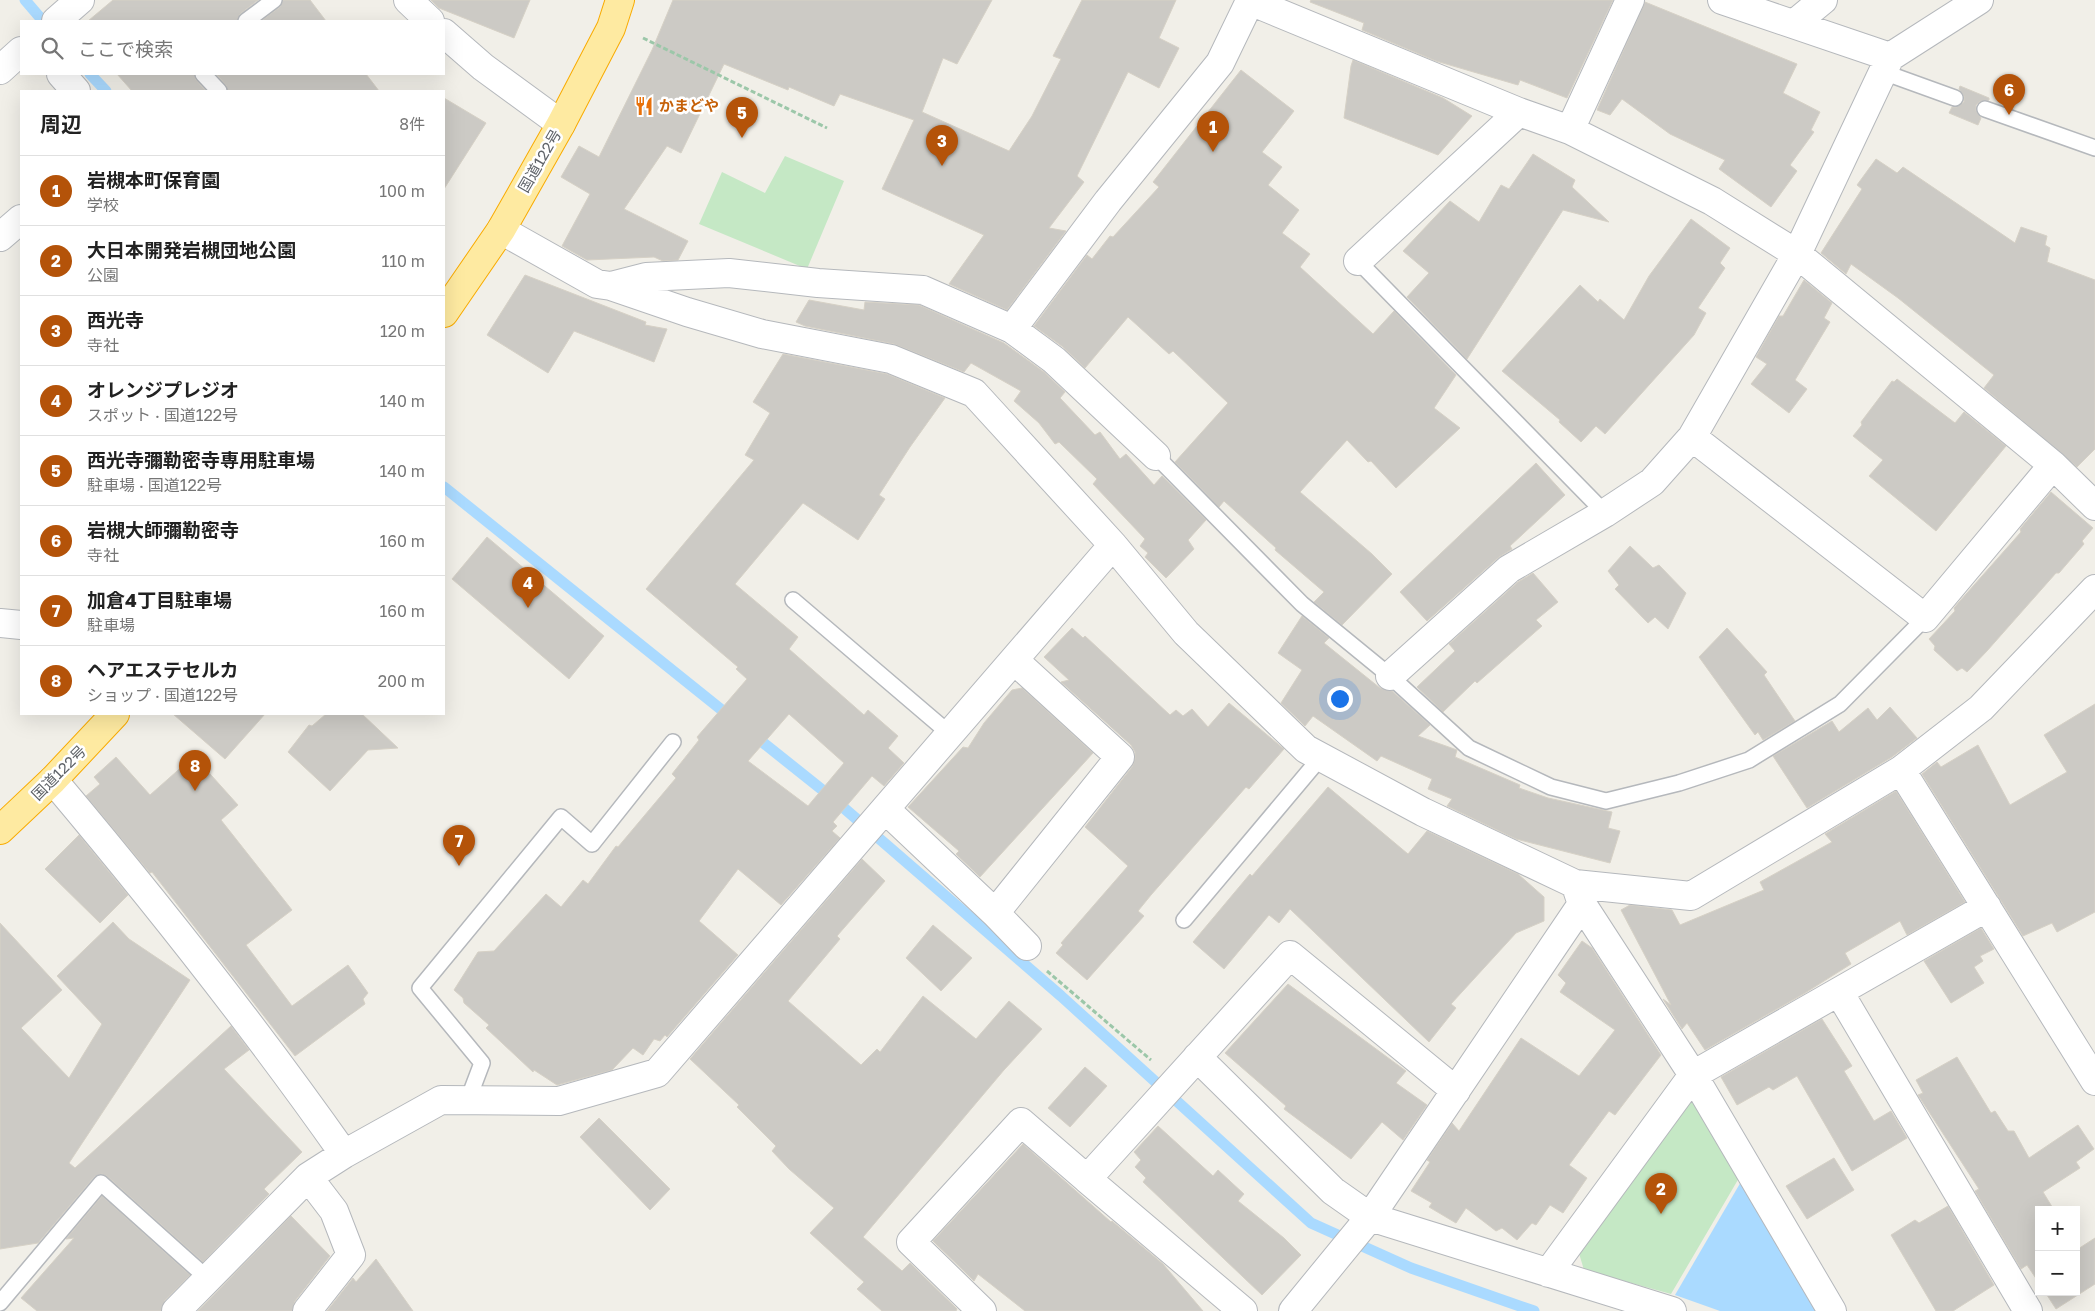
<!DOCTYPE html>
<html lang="ja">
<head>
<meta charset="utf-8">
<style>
	body { margin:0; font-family:"Golos Text","Noto Sans JP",sans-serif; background:#f2f2f2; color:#222 }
	.controls { position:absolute; right:15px; bottom:15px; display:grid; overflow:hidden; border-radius:0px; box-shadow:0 5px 20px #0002 }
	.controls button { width:45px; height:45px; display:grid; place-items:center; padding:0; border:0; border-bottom:1px solid #e0e0e0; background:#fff; color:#222; font:25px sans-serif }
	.you { position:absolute; left:1339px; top:698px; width:18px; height:18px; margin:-12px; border:4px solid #fff; border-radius:50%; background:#1a73e8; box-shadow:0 0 0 8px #1a73e833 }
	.badge { display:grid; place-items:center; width:32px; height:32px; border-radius:50%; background:#b45309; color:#fff; font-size:16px; font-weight:700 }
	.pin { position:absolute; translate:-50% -41px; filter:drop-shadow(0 1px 2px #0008) }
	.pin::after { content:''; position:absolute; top:26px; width:18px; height:15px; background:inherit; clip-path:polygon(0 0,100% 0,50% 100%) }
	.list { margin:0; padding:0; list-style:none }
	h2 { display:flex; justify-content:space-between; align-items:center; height:65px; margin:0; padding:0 20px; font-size:21px }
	h2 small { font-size:16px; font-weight:400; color:#767676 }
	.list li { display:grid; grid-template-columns:32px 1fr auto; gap:15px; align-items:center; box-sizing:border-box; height:70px; padding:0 20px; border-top:1px solid #e0e0e0 }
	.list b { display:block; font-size:19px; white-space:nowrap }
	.list p { margin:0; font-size:16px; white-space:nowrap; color:#767676 }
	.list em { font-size:16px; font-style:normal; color:#767676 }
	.icon { flex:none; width:28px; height:28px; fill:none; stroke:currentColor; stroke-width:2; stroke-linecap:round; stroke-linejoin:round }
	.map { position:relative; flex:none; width:2095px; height:1311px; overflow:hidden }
	.search { position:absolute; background:#fff; box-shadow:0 5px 20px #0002; left:20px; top:20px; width:425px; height:55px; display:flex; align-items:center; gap:12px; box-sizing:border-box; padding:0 18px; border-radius:0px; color:#767676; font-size:19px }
	.panel { position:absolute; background:#fff; box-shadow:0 5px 20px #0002; left:20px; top:90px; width:425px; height:625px; border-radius:0px }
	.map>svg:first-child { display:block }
</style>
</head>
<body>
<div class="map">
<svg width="2095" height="1311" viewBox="0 0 2095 1311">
	<rect width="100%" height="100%" fill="#f1efe8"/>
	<path fill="#c5e8c5" d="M785,156L844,181L807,269L699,224L722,172L765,193Z
		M1687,1101L1702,1105L1739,1178L1671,1294L1584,1270L1578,1250Z"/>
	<path fill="#aadaff" d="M1742,1180L1820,1311H1720L1675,1295Z"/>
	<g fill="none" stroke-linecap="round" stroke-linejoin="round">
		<path stroke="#aadaff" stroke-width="11" d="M25,0L43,21
			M90,74L106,91
			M444,487L733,719
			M751,733L830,796L1061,996L1311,1223L1411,1268L1534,1311"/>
	</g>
	<path fill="#cccac5" stroke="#d6d1c6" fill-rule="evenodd" d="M113,0H258L240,14L237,21H88Z
		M283,0H310L326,21H261L280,7Z
		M431,0H530L514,38L439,8Z
		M673,0H992L957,64L943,58L922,112L1009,151L1032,116L1061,59L1053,56L1082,0H1176L1159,38L1179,48L1159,88L1128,72L1077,176L1084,182L1049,228L1066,231L1007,310L949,284L984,235L882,189L914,120L840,94L834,106L789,87L788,90L724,64L681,153L667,146L624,209L688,241L678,260L663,261L654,257L587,260L562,246L590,194L561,177L579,146L599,157L652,50Z
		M1311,0H1613L1567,98L1520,80L1518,85L1436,61L1362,30L1364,23L1310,2Z
		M1645,2L1797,64L1783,93L1820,112L1811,130L1814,132L1790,165L1797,171L1771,207L1719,169L1725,160L1670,134L1622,99L1610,115L1597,110Z
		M1353,60L1443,98L1472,116L1438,155L1344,118L1351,66Z
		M1241,70L1294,111L1262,152L1282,167L1268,185L1299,210L1282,233L1310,254L1300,267L1373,334L1394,311L1456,375L1434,408L1460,428L1396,488L1371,461L1368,462L1347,440L1300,492L1372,554L1392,574L1342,625L1314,602L1324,592L1275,550L1276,548L1224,501L1219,507L1175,462L1228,403L1173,351L1169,354L1128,317L1085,368L1063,347L1034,326L1087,255L1092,259L1110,236L1113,237L1159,187L1153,182Z
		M117,74H194L196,80L206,91H132Z
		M216,74H366L379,91H228L226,85Z
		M1960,86L1989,98V100L1979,102L1976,105V111L1981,118L1978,125L1949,113L1952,107H1957L1964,102V96L1959,89Z
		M444,98L486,123L444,189Z
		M1533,154L1575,180L1572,187L1609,222L1563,210L1467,359L1407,297L1429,273L1403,251L1450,201L1479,222L1501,185L1509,189Z
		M1876,159L1897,173L1903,167L2015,243L2021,227L2047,236L2045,245L2050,248L2047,262L2095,280V449L2077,467L1984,388L1994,375L1898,298L1851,264L1846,274L1821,253L1862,189L1857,185Z
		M1691,219L1730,248L1720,263L1725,268L1698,308L1706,313L1694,335L1605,434L1596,426L1581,442L1559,422L1560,420L1502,371L1580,285L1598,302L1600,299L1624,320L1649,276Z
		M525,275L646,322L645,325L667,329L654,362L574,331L548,373L487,335Z
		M1804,280L1832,303L1824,318L1830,322L1795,380L1807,389L1789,413L1751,384L1767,364L1756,357L1779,316H1783Z
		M809,300L864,310L865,302L919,305L1004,343L1044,372L1065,392L1060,398L1095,435L1100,432L1120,459L1126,454L1154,485L1162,476L1206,520L1188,540L1194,549L1166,578L1145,557L1148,553L1140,546L1145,539L1093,484L1097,479L1059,442L1055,444L1039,423L1014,401L1021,391L971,363L964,372L894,344L805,326L796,322Z
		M783,354L887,374L945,398L910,447L879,495L885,499L858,540L803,503L735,584L798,637L789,649L864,715L868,710L898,736L888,748L904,763L884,786L872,776L833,822L837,826L832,831L840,838L781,905L738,869L699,921L738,955L667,1037L665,1035L660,1041L654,1039L643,1055L633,1048L612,1070L557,1085L534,1070L533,1072L486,1028L489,1025L464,1003L463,998L454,990L478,952L494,951L546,894L561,907L583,880L588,884L616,846L618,847L676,778L672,774L699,740L697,737L747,679L736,669L738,667L646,589L754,460L745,455L770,413L753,402ZM789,714L844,763L808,806L748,761Z
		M1897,379L1955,423L1964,412L2006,446L1936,531L1869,476L1883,460L1853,436L1862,425L1861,422L1892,381L1894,382Z
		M1536,463L1565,495L1510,546L1512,549L1499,557L1427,621L1400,592Z
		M2051,492L2093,528L2082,541L2084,544L2059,573H2056L1987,651L1967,672L1962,668L1957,671L1934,650L1935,646L1929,639L1955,611L1954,608L1959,602L2021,532L2020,529Z
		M487,537L604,636L569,679L452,579Z
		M1630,546L1653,568L1659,565L1686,593L1668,629L1655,617L1648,623L1615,589L1619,585L1608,571Z
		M1533,573L1558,602L1536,620L1542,626L1477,683L1475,681L1443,712L1417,687L1455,651L1449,644L1518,582Z
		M1302,616L1329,638L1324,643L1380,688L1392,691L1430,725L1418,736L1457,750L1455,757L1520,785L1519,788L1548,798L1612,812L1608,828L1620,831L1610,863L1516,839L1447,806L1452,799L1428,789L1432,779L1381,756L1377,761L1313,716L1305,726L1281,703L1302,670L1278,653Z
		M1072,628L1083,638L1085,636L1170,715L1176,710L1183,716L1192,709L1208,727L1229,703L1284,749L1249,789L1246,787L1151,895L1138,911L1144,916L1087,980L1056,953L1063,945L1061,943L1128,866L1085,827L1132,767L1135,759V752L1131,745L1061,682L1069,680L1044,657Z
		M1727,628L1767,672L1764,675L1795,721L1763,740L1758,732L1755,735L1699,657Z
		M1022,688L1093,753L980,877L956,854L959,851L908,807L963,747L968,748L984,723L1012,690Z
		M2095,704V912L2057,932L2052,923L2023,936L1922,774L1937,762L1941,767L1978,745L2010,805L2067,772L2044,735Z
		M1890,707L1917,738L1892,757L1807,808L1773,756L1832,721L1839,732L1868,708L1877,720Z
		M173,714H265L225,759Z
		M326,714H362L398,748L368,750L330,791L288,752L309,725L312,726Z
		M194,756L238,805L221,820L292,910L246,945L292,1006L348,965L368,993L363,999L365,1004L295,1056L152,872L150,873L86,796L100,784L94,777L116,757L150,795Z
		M1328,787L1408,854L1427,831L1518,874L1544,897V921L1516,933L1451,1004L1456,1008L1429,1042L1290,909L1279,923L1269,915L1224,969L1193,942L1250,874L1252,876Z
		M1896,791L1965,902L1907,935L1900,921L1845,953L1851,964L1805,993L1705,1050L1687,1023L1682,1029L1663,999L1671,1005L1621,910L1630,905L1672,910L1680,925L1764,890L1760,882L1832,842L1825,834Z
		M79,835L128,895L100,923L45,869Z
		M862,859L885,881L837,936L840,939L788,1001L861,1065L877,1049L880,1052L923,996L976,1039L1009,1001L1042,1029L1004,1070L863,1237L902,1271L910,1263L957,1309L956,1311H882L857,1289L864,1282L810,1233L834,1208L789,1169L772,1151L776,1146L737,1107L739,1105L690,1059Z
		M113,922L129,939L190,980L69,1163L75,1168L231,1026L249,1050L224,1069L302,1152L264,1189L269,1194L203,1262L107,1176L102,1174L94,1177L38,1243L0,1249V923L62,990L21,1028L69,1078L102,1024L57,976Z
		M933,925L972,958L941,991L906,958Z
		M1981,928L1994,949L1980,956L1983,961L1974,967L1984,983L1951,1003L1924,961Z
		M1582,941L1592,948L1661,1055L1615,1115L1609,1111L1569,1165L1587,1178L1563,1213L1550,1205L1536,1225L1532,1223L1517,1240L1502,1228L1496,1231L1466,1208L1456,1223L1429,1207L1432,1203L1411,1191L1430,1162L1427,1160L1452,1123L1459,1131L1521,1038L1579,1076L1615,1030L1560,992L1566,983L1558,975Z
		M1288,984L1406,1071L1396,1083L1427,1105L1403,1140L1382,1122L1351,1159L1284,1109L1286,1106L1225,1053Z
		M1822,1019L1852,1066L1844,1071L1874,1121L1891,1111L1907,1138L1852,1171L1797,1076L1773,1090L1769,1087L1737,1105L1721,1077Z
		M1957,1057L1991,1113L1995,1111L2008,1131H2014L2029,1158L2078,1125L2094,1149L2076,1162L2080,1168L2043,1192L2054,1210H2039V1283L2027,1265L2021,1269L1975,1191L1979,1189L1918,1095L1923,1093L1916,1080Z
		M1085,1067L1107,1086L1070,1127L1048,1108Z
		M599,1118L670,1189L650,1210L580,1137Z
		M1158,1126L1213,1176L1218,1170L1244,1194L1238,1201L1284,1238L1301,1255L1262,1295L1143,1182L1146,1178L1135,1167L1141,1160L1134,1152Z
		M1023,1144L1111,1222L1112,1221L1163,1264L1203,1311H1025L978,1274L974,1281L933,1241Z
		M1834,1158L1854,1190L1807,1219L1786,1186Z
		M102,1196L190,1275L165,1300L161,1311H37L21,1298L74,1238L66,1239Z
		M1948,1206L1994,1285L1953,1311H1936L1891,1235L1915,1220L1919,1223Z
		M291,1216L330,1256L295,1301L292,1311H198Z
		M2095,1238V1284L2056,1309L2045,1292H2076V1246L2078,1249Z
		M376,1259L413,1311H327L353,1278L356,1282Z"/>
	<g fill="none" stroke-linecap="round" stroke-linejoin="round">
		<g stroke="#b5b8bc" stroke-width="18">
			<path id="service" d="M246,21L274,0
				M1883,72L1955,98
				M203,74L219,91
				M1985,109L2095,148
				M1358,261L1605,513
				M1156,456L1302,604L1390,676L1469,748L1551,787L1606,801L1679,783L1749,760L1840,704L1925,618
				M793,600L950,734
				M1184,920L1321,757
				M468,1100L482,1063L420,988L561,817L592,844L673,742
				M0,1303L101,1183L207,1278"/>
		</g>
		<g stroke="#b5b8bc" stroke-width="30">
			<path id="minor" d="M1722,0L1890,57
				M56,21L80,0
				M1794,24L1823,0
				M0,70L21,51
				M61,74L76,91
				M1570,130L1630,0
				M501,230L597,284L611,286L646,277L729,273L818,283L923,290L1012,329L1054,360L1156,456
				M0,237L21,219
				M1358,261L1519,112
				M611,286L687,312L762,334L891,359L974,393L1113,545L1186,633L1306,749L1423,812L1575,884L1691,896L1901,770L1981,708L2095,589
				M1012,329L1108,201L1220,63L1250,1L1519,112L1570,130L1712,201L1797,254L2053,465L2095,506
				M1692,437L1925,618L2053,465
				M0,623L21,625
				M1390,676L1509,569L1605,513L1652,482L1692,437L1797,254L1890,57L1979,0
				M1901,770L2095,1081
				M53,780C155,901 253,1025 344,1154
				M885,809L995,913L1027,946
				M1577,889L1582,904L1693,1075L1832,1311
				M995,913L1120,757L1014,660
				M1839,992L2028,1311
				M1197,1057L1333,1191L1370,1217L1672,1311
				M1548,1273L1693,1075L1987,907
				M176,1311L308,1177L344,1154L441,1100L559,1101L657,1073L1113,545
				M307,1311L351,1255L334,1211L308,1177
				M982,1311L911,1242L1021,1122L1087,1179
				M1243,1311L1087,1179L1290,955L1456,1091
				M1293,1311L1370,1217L1582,904"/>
		</g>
		<g stroke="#b5b8bc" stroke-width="30">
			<path id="tertiary" d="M408,0L430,21
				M444,33L483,67L561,124"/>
		</g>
		<g stroke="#f9ab00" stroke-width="30">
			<path id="trunk" d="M444,313L501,230L561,124L611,28L620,0
				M0,830L53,780L115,714"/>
		</g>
		<path stroke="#9cc7a9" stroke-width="3" stroke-dasharray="5 2.5" stroke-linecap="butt" d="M643,38L827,128
			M1047,971L1151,1060"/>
		<use href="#service" stroke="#fff" stroke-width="15"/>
		<use href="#minor" stroke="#fff" stroke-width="28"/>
		<use href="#tertiary" stroke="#fff" stroke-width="28"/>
		<use href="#trunk" stroke="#feeaa1" stroke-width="28"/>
	</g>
	<defs>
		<g id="restaurant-bare" transform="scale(1.5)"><path d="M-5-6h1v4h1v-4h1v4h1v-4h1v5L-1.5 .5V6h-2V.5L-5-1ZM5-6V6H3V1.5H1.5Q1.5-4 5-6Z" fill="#e8710a" stroke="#fff" stroke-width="2.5" paint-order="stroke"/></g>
	</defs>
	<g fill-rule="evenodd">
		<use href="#restaurant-bare" x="644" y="106"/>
	</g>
	<g text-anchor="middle" stroke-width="5" stroke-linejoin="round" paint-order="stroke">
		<g font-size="15" font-weight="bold" fill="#c56008" stroke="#fff" text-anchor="start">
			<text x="659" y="111">かまどや</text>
		</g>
		<g font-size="15" fill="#5f6368" stroke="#fff">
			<text transform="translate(540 161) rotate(-60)" y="5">国道122号</text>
			<text transform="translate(59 773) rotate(-45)" y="5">国道122号</text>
		</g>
	</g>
</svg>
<div class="controls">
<button>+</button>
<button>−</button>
</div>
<div class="you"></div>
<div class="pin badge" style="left:1213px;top:152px">1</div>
<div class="pin badge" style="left:1661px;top:1214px">2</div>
<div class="pin badge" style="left:942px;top:166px">3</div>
<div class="pin badge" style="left:528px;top:608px">4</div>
<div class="pin badge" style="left:742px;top:138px">5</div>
<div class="pin badge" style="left:2009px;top:115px">6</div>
<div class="pin badge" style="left:459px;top:866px">7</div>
<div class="pin badge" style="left:195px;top:791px">8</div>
<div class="search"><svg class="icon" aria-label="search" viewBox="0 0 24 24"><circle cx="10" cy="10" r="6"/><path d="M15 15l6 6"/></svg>ここで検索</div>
<section class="panel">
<h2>周辺<small>8件</small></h2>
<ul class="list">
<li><span class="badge">1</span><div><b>岩槻本町保育園</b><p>学校</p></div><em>100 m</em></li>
<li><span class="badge">2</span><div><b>大日本開発岩槻団地公園</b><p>公園</p></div><em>110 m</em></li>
<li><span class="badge">3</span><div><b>西光寺</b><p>寺社</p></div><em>120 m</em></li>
<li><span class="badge">4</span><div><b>オレンジプレジオ</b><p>スポット · 国道122号</p></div><em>140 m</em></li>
<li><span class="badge">5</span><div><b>西光寺彌勒密寺専用駐車場</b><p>駐車場 · 国道122号</p></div><em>140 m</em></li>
<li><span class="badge">6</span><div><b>岩槻大師彌勒密寺</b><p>寺社</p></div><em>160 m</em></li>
<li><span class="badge">7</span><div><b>加倉4丁目駐車場</b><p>駐車場</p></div><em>160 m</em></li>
<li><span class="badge">8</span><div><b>ヘアエステセルカ</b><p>ショップ · 国道122号</p></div><em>200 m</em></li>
</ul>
</section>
</div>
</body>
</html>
